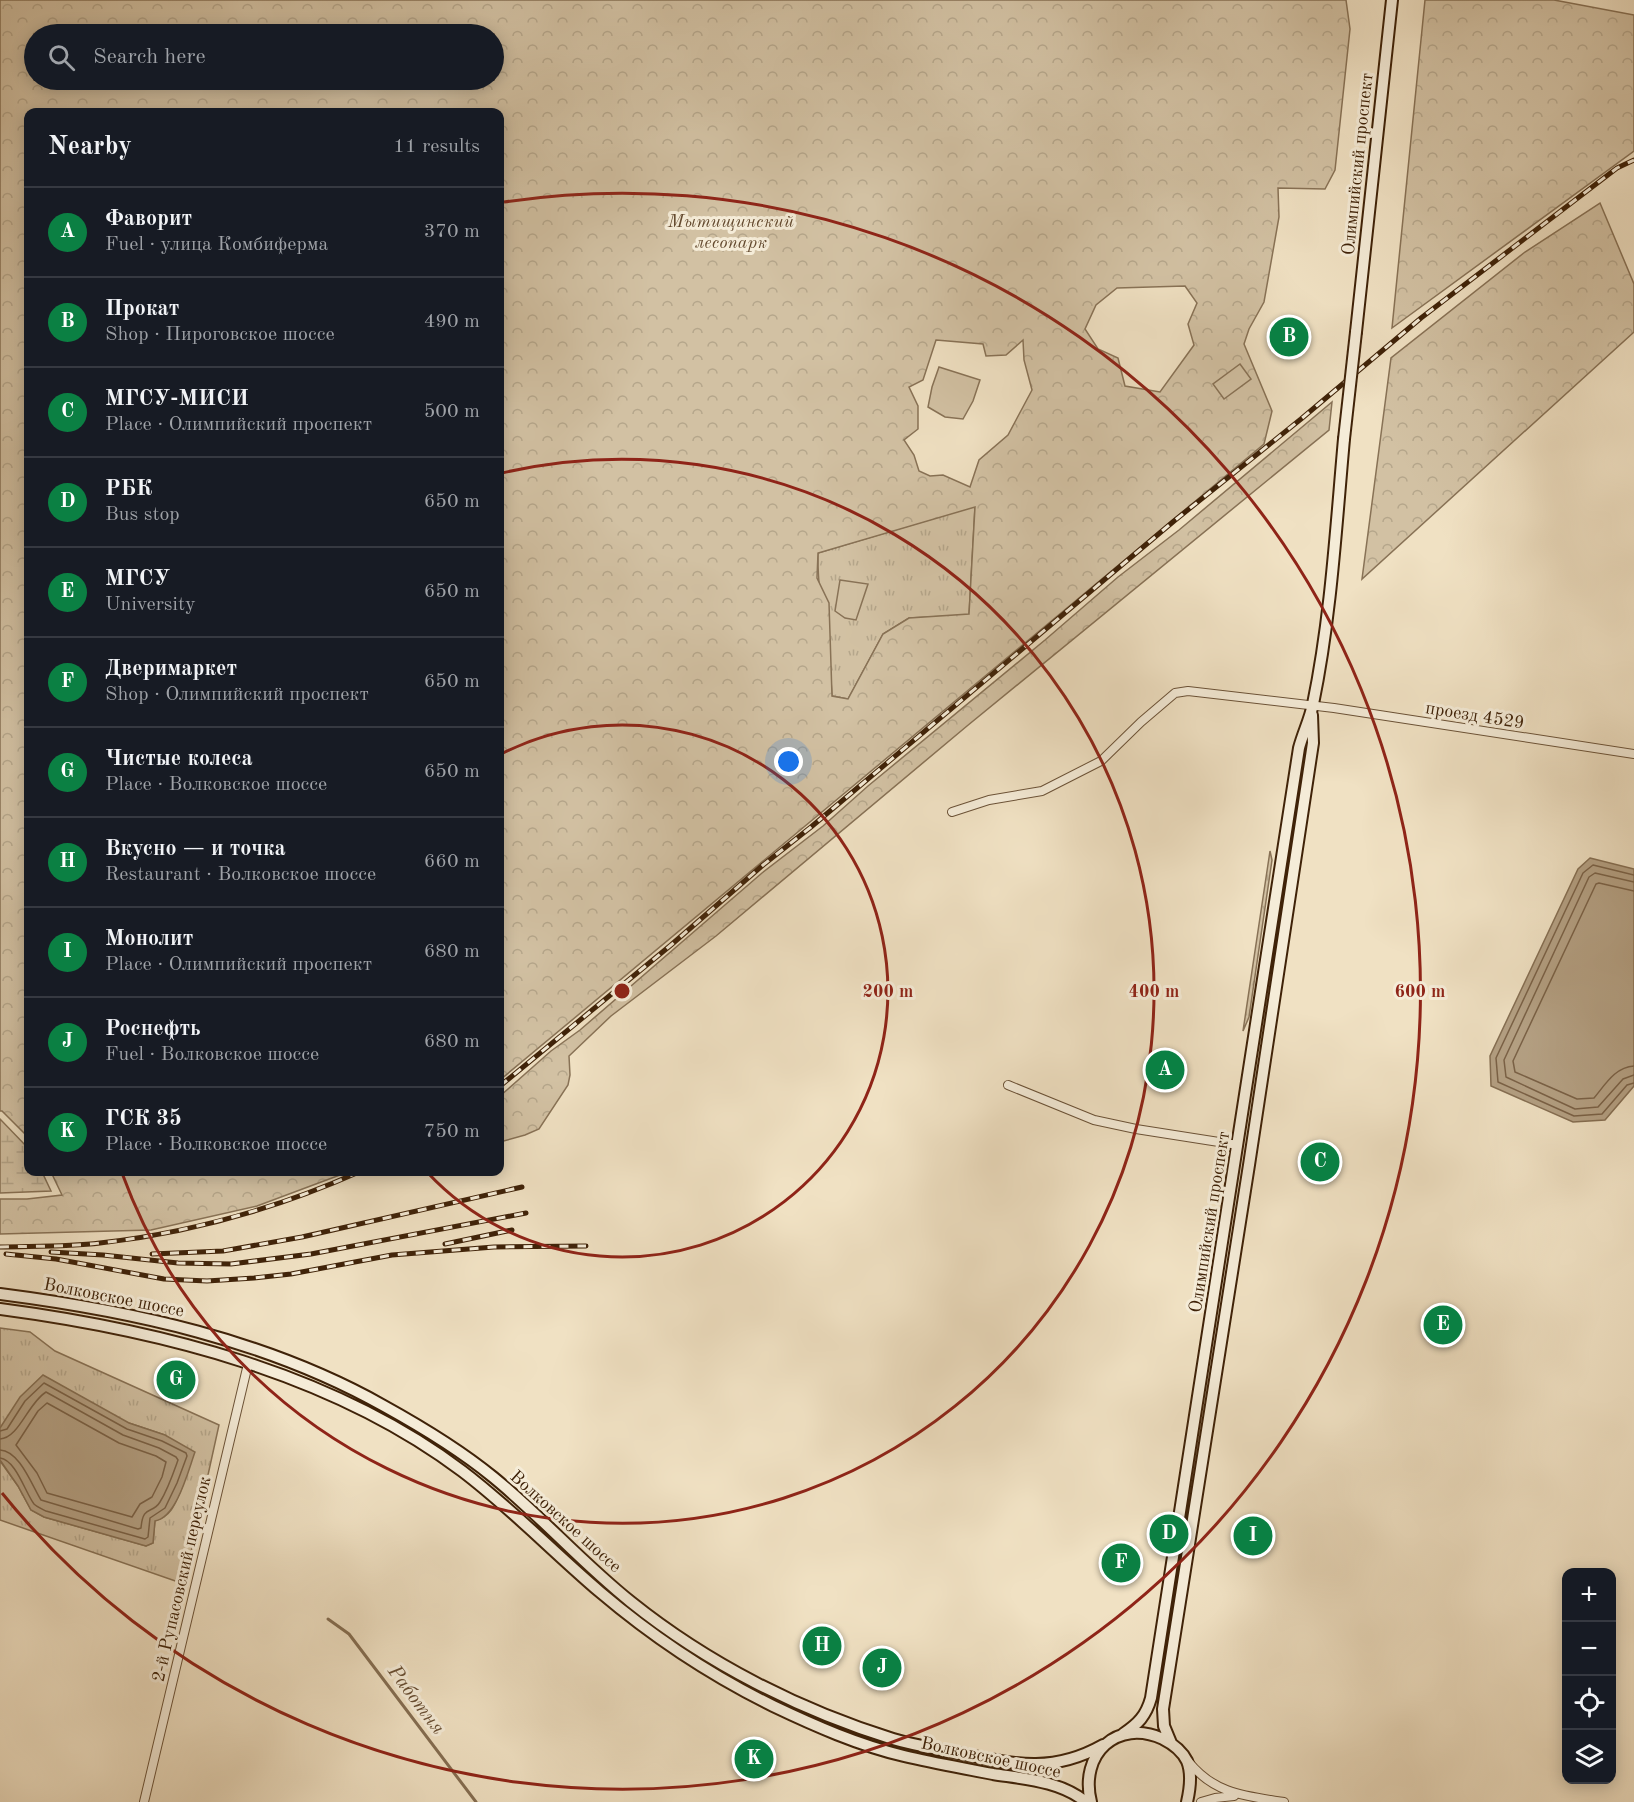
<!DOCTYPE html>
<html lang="en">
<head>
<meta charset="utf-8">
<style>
	body { margin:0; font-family:"Old Standard TT",serif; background:#20242c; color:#f1f3f6 }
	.controls { position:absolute; right:18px; bottom:18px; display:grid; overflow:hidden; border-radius:12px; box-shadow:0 3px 15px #0003 }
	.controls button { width:54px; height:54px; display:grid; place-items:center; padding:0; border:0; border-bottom:2px solid #363941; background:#171b24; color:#f1f3f6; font:30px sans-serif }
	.you { position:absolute; left:789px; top:762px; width:21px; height:21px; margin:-15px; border:4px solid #fff; border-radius:50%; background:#1a73e8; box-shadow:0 0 0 9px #1a73e833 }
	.badge { display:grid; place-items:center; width:39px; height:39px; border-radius:50%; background:#0b8043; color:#fff; font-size:20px; font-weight:700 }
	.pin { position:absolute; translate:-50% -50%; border:3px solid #fff; box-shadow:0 2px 6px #0006 }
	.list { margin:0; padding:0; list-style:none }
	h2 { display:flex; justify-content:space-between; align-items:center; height:78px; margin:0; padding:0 24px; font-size:26px }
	h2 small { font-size:20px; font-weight:400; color:#9ea1a6 }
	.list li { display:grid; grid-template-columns:39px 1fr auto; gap:18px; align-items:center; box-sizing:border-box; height:90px; padding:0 24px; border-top:2px solid #363941 }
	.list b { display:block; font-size:22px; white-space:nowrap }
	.list p { margin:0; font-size:20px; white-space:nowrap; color:#9ea1a6 }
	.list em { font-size:20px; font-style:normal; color:#9ea1a6 }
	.icon { flex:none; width:33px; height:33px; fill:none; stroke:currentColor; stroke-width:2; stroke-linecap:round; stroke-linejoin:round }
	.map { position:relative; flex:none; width:1634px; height:1802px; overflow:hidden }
	.search { position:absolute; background:#171b24; box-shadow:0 3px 15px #0003; left:24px; top:24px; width:480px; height:66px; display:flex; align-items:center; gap:15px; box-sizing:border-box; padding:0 21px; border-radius:33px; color:#9ea1a6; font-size:22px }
	.panel { position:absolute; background:#171b24; box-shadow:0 3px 15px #0003; left:24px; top:108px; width:480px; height:1068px; border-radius:12px }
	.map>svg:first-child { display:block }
</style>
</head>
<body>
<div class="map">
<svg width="1634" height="1802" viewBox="0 0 1634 1802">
	<defs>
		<pattern id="grass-tufts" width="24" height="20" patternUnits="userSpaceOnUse" patternTransform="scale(1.5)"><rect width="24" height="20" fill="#d2c1a3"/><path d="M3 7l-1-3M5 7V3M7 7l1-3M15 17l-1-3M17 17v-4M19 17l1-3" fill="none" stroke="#b5a68b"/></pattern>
		<pattern id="forest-crowns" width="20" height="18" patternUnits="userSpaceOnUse" patternTransform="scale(1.5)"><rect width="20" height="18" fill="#d2c1a3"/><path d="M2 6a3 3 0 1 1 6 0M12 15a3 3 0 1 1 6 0" fill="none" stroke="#b5a68b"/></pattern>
		<pattern id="wetland-marsh" width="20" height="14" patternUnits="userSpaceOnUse" patternTransform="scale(1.5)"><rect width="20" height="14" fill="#d2c1a3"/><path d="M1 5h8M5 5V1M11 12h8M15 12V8" fill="none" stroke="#b5a68b"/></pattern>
	</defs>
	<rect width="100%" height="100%" fill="#f0e1c3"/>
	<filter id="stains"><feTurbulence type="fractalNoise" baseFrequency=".00333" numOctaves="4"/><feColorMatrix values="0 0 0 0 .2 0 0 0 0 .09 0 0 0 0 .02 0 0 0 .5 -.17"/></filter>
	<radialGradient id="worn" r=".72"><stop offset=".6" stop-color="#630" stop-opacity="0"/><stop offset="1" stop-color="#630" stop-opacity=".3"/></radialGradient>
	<path fill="url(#grass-tufts)" stroke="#887256" stroke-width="1.5" d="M975,506L969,615L909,618L883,634L848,699L832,696C830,648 817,601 818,553Z
		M1270,851L1272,860L1249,1017L1243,1031Z
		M0,1328L30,1332L55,1351L219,1425L184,1584L0,1520V1461L18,1486L31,1510L44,1517L146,1546L153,1543L155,1520C172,1518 177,1499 183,1485L165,1435L129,1423L0,1428Z"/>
	<path fill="url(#forest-crowns)" stroke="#887256" stroke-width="1.5" fill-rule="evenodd" d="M0,0H1346L1350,29L1335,170L1325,189L1278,188L1279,217L1264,302L1249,329L1244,344L1272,411L1264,444L500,1080V112H28V1137L2,1111H0ZM34,34H494V80H34ZM1185,286L1197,303L1188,324L1194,345L1160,392L1125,386L1118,358L1098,349L1085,329L1096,305L1117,288ZM936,340L983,344L986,356L1006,355L1023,340L1024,360L1032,390L1008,435L979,460L970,487L943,475L930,476L919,471L914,455L904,440L918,429V406L909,387L923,380ZM975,507L969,614L909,618L883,634L848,699L832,696L829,603L817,578L818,553Z
		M1425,0H1554L1634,15V151L1392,328Z
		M1600,203L1634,284V332L1362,579L1391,358L1525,252Z
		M1332,402L1329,430L967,726L716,936L611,1016L569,1056L570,1075L568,1085L539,1129L525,1135L500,1142V1096L551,1051L580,1030L762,873L823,826L868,786L1045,640L1118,577L1179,530Z
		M51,1172H348L257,1206L151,1230L0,1234V1199H27L62,1195Z"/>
	<path fill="url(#wetland-marsh)" stroke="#887256" stroke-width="1.5" d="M0,1119L28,1148V1172H42L51,1191L0,1193Z"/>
	<path fill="#d2c1a3" stroke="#887256" stroke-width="1.5" d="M1240,364L1251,379L1224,399L1213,384Z
		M939,367L980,380L973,401L963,419L945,417L928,407L932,387Z
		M840,580L868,584L856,620L845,618L835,611Z"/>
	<path fill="#b4a083" stroke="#856e52" stroke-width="1.5" d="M1590,858L1634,869V1086L1605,1120L1573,1122L1491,1086L1490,1056L1578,869Z
		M43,1375L129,1423L165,1435L195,1452C188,1471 177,1517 155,1521L153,1543L146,1546L44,1517L31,1510L18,1486L0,1460V1428L20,1397Z"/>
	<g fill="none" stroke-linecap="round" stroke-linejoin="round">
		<path stroke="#7a6146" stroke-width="1.5" d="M1634,875L1593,865L1583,873L1496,1058L1498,1082L1574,1116L1602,1114L1627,1085L1634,1083
			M1634,882L1595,873L1589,877L1504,1060L1506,1077L1575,1109L1598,1107L1623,1079L1634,1075
			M1634,891L1599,883L1596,884L1513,1061L1515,1072L1577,1099L1594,1098C1605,1085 1615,1067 1634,1066
			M47,1403L119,1443L156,1456L166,1462L162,1477L152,1497L140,1504L132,1517L47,1493L37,1473L16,1445L38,1411Z
			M0,1431L7,1429L25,1401L44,1383L127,1429L162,1441L186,1453L187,1456L177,1483L165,1508L150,1518L148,1537L145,1539L46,1511C42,1509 37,1507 34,1504C25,1492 16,1460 0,1458
			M0,1439C19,1438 28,1403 46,1392L123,1435L159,1448L176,1457L178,1460C173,1474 168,1489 160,1502C152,1515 143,1504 141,1528L138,1529L41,1500C32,1486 20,1451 0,1450"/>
		<path stroke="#856e52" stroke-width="3" d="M328,1619L349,1634L476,1802"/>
		<g stroke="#6b5237" stroke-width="10">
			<path id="street" d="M952,812L989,800L1042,791L1101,761L1141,722L1175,693L1188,691L1334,708L1634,754
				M1008,1085L1094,1120L1136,1129L1238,1145
				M1188,1761C1214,1794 1245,1796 1284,1802
				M144,1802L248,1364
				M1201,1802L1215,1798L1234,1796"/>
		</g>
		<g stroke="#3f2208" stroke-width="14">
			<path id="secondary" d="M1356,332L1392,0
				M0,1294C132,1311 267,1340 384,1406C422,1427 460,1450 493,1477C541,1516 582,1563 631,1602C707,1663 799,1710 893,1739C913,1745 933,1748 953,1752C1010,1763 1050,1775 1103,1745
				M0,1309C159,1330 332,1373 462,1471C511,1508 553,1552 600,1592C653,1637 710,1675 773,1706C815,1726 858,1745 904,1756C933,1763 963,1768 993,1774C1025,1779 1060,1781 1086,1802
				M1123,1734C1138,1724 1146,1716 1151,1698L1299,748C1303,733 1310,719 1313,704C1331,617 1336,527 1344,439
				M1171,1743L1164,1726L1163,1709L1249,1165L1313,743L1312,715
				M1091,1802C1079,1754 1117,1718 1163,1739C1173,1744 1182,1751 1187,1761C1192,1773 1190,1789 1187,1802"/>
		</g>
		<use href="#street" stroke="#f5ecd8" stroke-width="8"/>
		<use href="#secondary" stroke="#f5ecd8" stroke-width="10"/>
		<g stroke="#3f2208" stroke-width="5">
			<path id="rail" d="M500,1086L671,945L763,865L811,827L1174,521L1301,419L1421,318L1617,168L1634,160
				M445,1244L512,1230
				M0,1247C33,1246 67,1247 100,1243C188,1233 278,1208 359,1172
				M51,1252L103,1255L178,1263L231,1264L311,1254L526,1213
				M6,1254L56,1259L164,1279L207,1281L254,1278L291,1274L392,1255L494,1247L586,1246
				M152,1254L223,1251L302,1237L522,1187"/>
		</g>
		<use href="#rail" stroke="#f5ecd8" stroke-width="3" stroke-dasharray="9" stroke-linecap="butt"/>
		<g stroke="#3f2208" stroke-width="14" stroke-linecap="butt">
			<path id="secondary-bridge" d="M1344,439L1356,332"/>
		</g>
		<use href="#secondary-bridge" stroke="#f5ecd8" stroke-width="10"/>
	</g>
	<g fill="none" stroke="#8f2418" stroke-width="3">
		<path d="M501 754A266 266 0 1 1 427 1172"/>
		<path d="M502 473A532 532 0 1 1 122 1173"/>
		<path d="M504 202A798 798 0 1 1 2 1493"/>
	</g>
	<g text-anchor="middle" stroke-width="6" stroke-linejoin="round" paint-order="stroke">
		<g font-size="18" fill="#3f2208" stroke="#f5ecd8">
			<text transform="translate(1357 164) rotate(-84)" y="6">Олимпийский проспект</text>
			<text transform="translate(1475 715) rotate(9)" y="6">проезд 4529</text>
			<text transform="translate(1209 1222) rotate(-81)" y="6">Олимпийский проспект</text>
			<text transform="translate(114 1297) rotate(11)" y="6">Волковское шоссе</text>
			<text transform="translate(566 1521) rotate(42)" y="6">Волковское шоссе</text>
			<text transform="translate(181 1579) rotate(-77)" y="6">2-й Рупасовский переулок</text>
			<text transform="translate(991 1757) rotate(12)" y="6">Волковское шоссе</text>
		</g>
		<g font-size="18" font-style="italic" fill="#644a2f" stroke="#f5ecd8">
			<text x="731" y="227">Мытищинский<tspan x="731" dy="21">лесопарк</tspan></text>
		</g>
		<g font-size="20" font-style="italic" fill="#684e33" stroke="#f5ecd8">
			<text transform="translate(417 1699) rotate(53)" y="7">Работня</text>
		</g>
	</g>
	<circle cx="622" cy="991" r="9" fill="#8f2418" stroke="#f5ecd8" stroke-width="3"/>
	<g font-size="18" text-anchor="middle" font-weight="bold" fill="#8f2418" stroke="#f5ecd8" stroke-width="6" stroke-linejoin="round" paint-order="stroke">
		<text x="888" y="997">200 m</text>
		<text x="1154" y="997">400 m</text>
		<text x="1420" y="997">600 m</text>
	</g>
	<rect width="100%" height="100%" filter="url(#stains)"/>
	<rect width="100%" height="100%" fill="url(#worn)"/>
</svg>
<div class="controls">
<button>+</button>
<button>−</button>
<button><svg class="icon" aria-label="locate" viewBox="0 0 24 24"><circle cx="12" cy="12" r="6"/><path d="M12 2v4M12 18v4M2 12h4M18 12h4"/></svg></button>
<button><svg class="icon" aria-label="layers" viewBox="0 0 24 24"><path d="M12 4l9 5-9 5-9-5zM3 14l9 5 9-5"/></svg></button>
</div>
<div class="you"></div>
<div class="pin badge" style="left:1165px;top:1070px">A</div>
<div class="pin badge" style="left:1289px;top:337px">B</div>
<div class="pin badge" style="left:1320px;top:1162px">C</div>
<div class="pin badge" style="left:1169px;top:1534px">D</div>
<div class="pin badge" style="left:1443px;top:1325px">E</div>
<div class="pin badge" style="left:1121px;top:1563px">F</div>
<div class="pin badge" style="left:176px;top:1380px">G</div>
<div class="pin badge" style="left:822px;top:1646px">H</div>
<div class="pin badge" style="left:1253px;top:1536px">I</div>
<div class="pin badge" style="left:882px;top:1668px">J</div>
<div class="pin badge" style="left:754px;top:1759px">K</div>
<div class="search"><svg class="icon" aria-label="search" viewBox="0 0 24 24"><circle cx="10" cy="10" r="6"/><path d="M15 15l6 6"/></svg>Search here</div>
<section class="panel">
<h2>Nearby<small>11 results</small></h2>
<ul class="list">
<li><span class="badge">A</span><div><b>Фаворит</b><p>Fuel · улица Комбиферма</p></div><em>370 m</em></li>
<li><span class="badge">B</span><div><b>Прокат</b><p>Shop · Пироговское шоссе</p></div><em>490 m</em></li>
<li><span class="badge">C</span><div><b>МГСУ-МИСИ</b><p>Place · Олимпийский проспект</p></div><em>500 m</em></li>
<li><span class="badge">D</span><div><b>РБК</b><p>Bus stop</p></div><em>650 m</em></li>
<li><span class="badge">E</span><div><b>МГСУ</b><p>University</p></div><em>650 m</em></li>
<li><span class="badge">F</span><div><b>Дверимаркет</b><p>Shop · Олимпийский проспект</p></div><em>650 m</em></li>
<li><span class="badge">G</span><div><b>Чистые колеса</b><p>Place · Волковское шоссе</p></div><em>650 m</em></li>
<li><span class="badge">H</span><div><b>Вкусно — и точка</b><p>Restaurant · Волковское шоссе</p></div><em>660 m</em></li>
<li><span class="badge">I</span><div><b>Монолит</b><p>Place · Олимпийский проспект</p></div><em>680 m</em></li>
<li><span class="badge">J</span><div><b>Роснефть</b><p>Fuel · Волковское шоссе</p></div><em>680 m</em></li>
<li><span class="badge">K</span><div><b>ГСК 35</b><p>Place · Волковское шоссе</p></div><em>750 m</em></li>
</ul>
</section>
</div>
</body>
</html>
